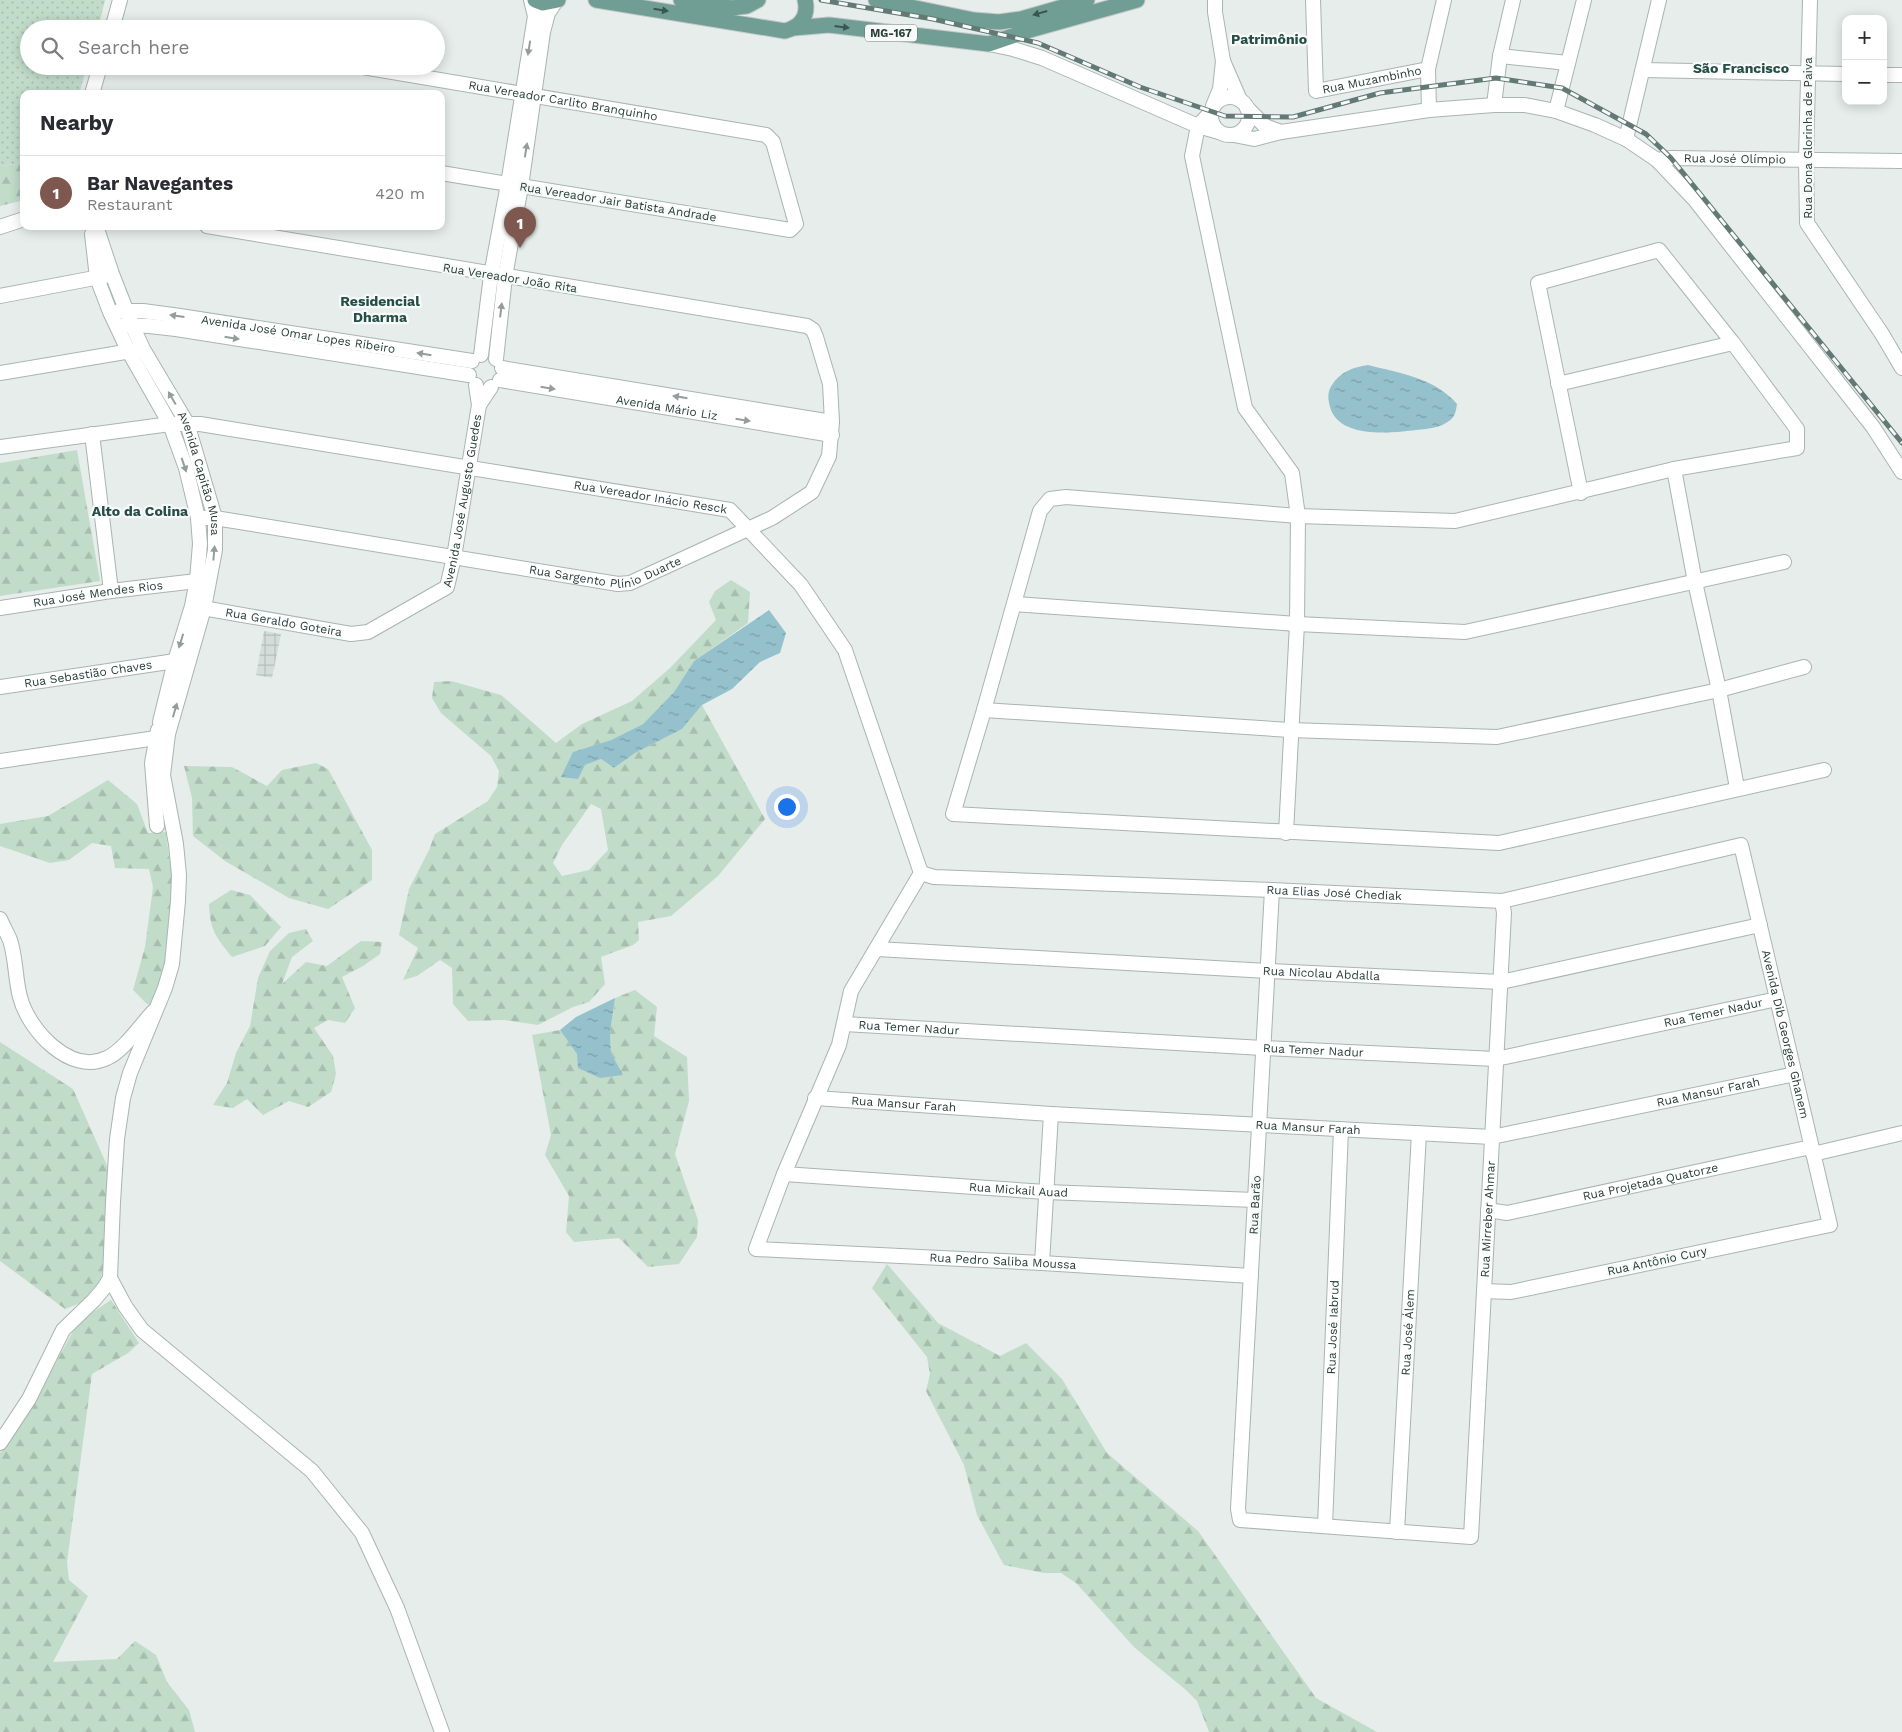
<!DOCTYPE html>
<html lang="en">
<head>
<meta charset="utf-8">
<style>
	body { margin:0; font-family:"Work Sans",sans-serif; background:#f2f2f3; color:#2b2b33 }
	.controls { position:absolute; right:15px; top:15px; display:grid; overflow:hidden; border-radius:10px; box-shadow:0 2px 12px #0003 }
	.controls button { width:45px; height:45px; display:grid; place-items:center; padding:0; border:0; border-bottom:1px solid #e1e1e2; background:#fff; color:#2b2b33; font:25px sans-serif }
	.you { position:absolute; left:786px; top:806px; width:18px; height:18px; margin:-12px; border:4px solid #fff; border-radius:50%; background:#1a73e8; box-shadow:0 0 0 8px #1a73e833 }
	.badge { display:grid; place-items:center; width:32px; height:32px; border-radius:50%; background:#7e584e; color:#fff; font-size:16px; font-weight:700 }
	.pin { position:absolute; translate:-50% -41px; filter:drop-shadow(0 1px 2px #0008) }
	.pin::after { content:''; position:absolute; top:26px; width:18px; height:15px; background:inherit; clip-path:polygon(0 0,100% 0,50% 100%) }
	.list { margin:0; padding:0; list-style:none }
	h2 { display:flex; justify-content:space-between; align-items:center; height:65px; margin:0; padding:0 20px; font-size:21px }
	h2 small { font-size:16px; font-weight:400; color:#7c7c81 }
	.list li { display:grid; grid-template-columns:32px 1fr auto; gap:15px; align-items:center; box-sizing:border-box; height:75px; padding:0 20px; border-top:1px solid #e1e1e2 }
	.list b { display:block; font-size:19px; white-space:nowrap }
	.list p { margin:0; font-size:16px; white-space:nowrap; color:#7c7c81 }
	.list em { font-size:16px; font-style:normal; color:#7c7c81 }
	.icon { flex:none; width:28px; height:28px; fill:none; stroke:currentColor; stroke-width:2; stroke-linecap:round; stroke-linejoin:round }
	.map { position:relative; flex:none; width:1902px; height:1732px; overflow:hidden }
	.search { position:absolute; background:#fff; box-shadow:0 2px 12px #0003; left:20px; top:20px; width:425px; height:55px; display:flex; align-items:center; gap:12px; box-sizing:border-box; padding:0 18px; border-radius:28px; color:#7c7c81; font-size:19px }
	.panel { position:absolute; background:#fff; box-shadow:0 2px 12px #0003; left:20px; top:90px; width:425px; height:140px; border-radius:10px }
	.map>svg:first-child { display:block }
</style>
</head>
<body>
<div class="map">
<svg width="1902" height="1732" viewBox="0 0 1902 1732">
	<defs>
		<pattern id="industrial-grid" width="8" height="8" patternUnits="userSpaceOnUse" patternTransform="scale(1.25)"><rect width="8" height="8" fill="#d5ddda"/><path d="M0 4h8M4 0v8" fill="none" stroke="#b7bfbc"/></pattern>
		<pattern id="grass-dots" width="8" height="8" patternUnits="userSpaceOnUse" patternTransform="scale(1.25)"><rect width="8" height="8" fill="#c2dcca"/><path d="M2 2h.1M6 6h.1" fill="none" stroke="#a7beae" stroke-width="1.8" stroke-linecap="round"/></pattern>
		<pattern id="forest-firs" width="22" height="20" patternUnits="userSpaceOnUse" patternTransform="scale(1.25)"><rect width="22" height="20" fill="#c2dcca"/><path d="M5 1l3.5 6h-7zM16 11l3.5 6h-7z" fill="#a7beae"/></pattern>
		<pattern id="water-ripples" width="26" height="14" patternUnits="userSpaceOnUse" patternTransform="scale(1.25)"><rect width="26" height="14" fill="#95c1cc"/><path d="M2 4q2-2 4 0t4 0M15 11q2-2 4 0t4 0" fill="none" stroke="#7a9ea7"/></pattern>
	</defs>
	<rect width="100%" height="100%" fill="#e6edeb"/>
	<path fill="url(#industrial-grid)" d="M264,631L281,634L272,678L256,675Z"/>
	<path fill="url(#grass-dots)" d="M0,0H105L98,29H29V66H87L79,94H24V163L0,166Z"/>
	<path fill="url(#forest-firs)" fill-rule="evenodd" d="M24,163V200L0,206V166Z
		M77,450L100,581L0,596V463Z
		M731,580L750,592L748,623L694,661L674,692L643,724L611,740L574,752L585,765L601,759L614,768L635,753L682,729L702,705L765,819L718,876L671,916L638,922L639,940L633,945L601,957L605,984L589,1002L573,1007L538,1025L504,1020L468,1021L453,1004L452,968L440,960L417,976L403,980L418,948L399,935L409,889L429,850L435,834L488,801L497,787L499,771L491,756L441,713L432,698L434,682L451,681L501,695L556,743L582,724L632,701L670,668L716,620L709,602L715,591ZM591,804L601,809L608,850L589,870L562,876L553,863L562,845Z
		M316,763L328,769L372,850V880L328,909L289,898L225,861L193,836L192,798L184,766L232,767L267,786L282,770Z
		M108,780L137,804L148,833L166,832L169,857L176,879L163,990L150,1007L133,990L145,947L153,887L149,869L115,868L111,846L92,843L69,860L50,863L0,846V824L48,816Z
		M231,890L250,895L281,927L265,946L232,957C216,937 210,931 209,904Z
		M306,929L313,941L292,957L282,984L306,962L327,966L361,941L382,942L380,954L363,966L342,977L355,1008L345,1023L328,1020L314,1028L333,1056L336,1074L331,1092L308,1107L289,1101L263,1115L247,1099L233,1108L213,1105L227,1083L236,1053L250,1026L258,978L270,951L289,933Z
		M635,990L657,1007L654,1036L687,1057L689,1101L675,1154L698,1220L697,1237L679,1264L648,1267L619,1238L574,1242L566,1232L569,1196L545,1155L551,1135L532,1035L560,1030L577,1054L622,1075L611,1053L610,1033L615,998Z
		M0,1042L73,1089L110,1172L103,1269L99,1286L83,1302L65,1309L0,1261Z
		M887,1264L938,1323L1000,1356L1026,1343L1062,1379L1107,1453L1198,1531L1316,1698L1377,1732H1209L1197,1701L1186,1690L1135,1648L1076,1583L1061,1573H1044L1004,1565L977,1515L964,1465L926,1391L930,1374L927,1357L872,1288Z
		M111,1300L139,1343L128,1353L92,1374L67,1562L69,1580L88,1596L53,1662L117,1659L135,1641L156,1655L167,1682L189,1710L195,1732H0V1453L41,1390L78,1322Z"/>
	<path fill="url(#water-ripples)" d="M1368,365C1399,373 1435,378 1457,404C1456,411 1455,417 1449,421C1440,428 1427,429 1416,430C1391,433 1339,439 1330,407C1328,399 1327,392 1332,385C1340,372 1353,367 1368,365Z
		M769,610L786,633L780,653L760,662L732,689L702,705L682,729L635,753L614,768L601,759L585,765L578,779L561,777L573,752L611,740L643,724L674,692L694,661Z
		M615,998L610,1033L611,1053L623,1075L600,1078L578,1068L577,1054L560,1030L576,1017Z"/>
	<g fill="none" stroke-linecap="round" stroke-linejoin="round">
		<g stroke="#a9b5b2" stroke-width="16">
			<g id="minor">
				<path d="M1215,0V12L1223,61L1240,100"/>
				<path id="s1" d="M1313,0L1316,91L1428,69"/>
				<path d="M1810,0L1806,159L1807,223L1882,334L1902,368"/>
				<path d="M113,26L128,29"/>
				<path d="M112,29L120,0"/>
				<path d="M989,44L1013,49L1042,58L1198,126L1219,132"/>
				<path d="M1500,56L1568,63"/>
				<path id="s2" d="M357,66L766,135L773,142L796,224L790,230L441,173"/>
				<path d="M1643,70L1846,74"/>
				<path d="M1883,75H1902"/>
				<path d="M92,94L100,66"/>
				<circle cx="1230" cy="116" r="19"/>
				<path d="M1494,105L1500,56L1513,0"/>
				<path d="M1213,106L1220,89L1223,61"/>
				<path d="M1247,108L1265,126L1281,132"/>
				<path d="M1429,110L1428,69L1444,0"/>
				<path d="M1556,111L1584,0"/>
				<path d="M1210,113L1198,126L1192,156L1245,408L1292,473L1298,516L1297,624L1286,833"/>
				<path d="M1234,135L1254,139L1281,132L1429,110L1494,105H1525L1556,111L1595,125L1626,139L1657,160L1695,200L1873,427L1902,472"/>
				<path d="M1626,139L1659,0"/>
				<path id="s3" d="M1657,160L1671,158L1902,161"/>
				<path id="s4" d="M96,226L112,274L132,325L143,349L187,423L215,518V550L204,608L168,734L163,775L176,844L179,875L178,901L172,964L165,988L130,1073L123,1098L117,1139L113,1202L110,1278L125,1306L142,1330L312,1471L362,1533L397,1608L442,1732"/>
				<path d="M0,227L24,219"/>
				<path d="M92,234L97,278L110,312L129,352L170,424L186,468L198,518L200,544L197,580L192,606L175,661L160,722L168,734"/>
				<path d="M0,296L105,276"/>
				<path id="s5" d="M119,311H143L180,316L472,361"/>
				<path d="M124,325L149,326L176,329L469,375"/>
				<path d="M481,355L491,275L508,184L535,16L531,0"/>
				<path d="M496,359L505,277L521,186L543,32L548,13L556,1"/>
				<path d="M502,368L832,422"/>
				<path d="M0,373L137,350"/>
				<path id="s6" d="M500,380L832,435"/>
				<path d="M1558,384L1733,343"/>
				<path d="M479,405L491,387"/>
				<path d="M92,434L111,591"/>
				<path id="s7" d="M0,447L170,424H200L730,510L801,585L845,650L921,873"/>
				<path d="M1674,469L1695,582L1719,690L1737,788"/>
				<path d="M1581,493L1538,283L1659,250L1733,343L1797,429V448L1674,469L1455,521L1298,516L1066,497L1050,499L1040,511L984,710L953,814L1499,843L1824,770"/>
				<path id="s8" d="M198,518H215L618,584L630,583L772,518L812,492L829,456L832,422L830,384L816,337L813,330L807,326L207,226"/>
				<path d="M1014,604L1297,624L1465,632L1784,562"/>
				<path id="s9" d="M197,607L351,634L368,632L447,587L454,557L479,405L476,385"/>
				<path id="s10" d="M0,608L111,591L205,580"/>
				<path id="s11" d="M0,687L182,660"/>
				<path d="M984,710L1290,730L1497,737L1719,690L1804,667"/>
				<path d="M0,761L156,738"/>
				<path d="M157,826L152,763L158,730"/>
				<path id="s12" d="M921,873L934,877L1272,890L1502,901L1741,845L1830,1225L1511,1292L1484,1291"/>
				<path id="s13" d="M921,873L851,991L839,1045L784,1174L756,1249L1042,1263L1251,1276"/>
				<path id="s14" d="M1272,890L1238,1509L1240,1520L1471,1537L1504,913L1502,901"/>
				<path d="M0,919C3,926 7,933 10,940C16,958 15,978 20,997C28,1029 70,1076 107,1058C123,1051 140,1026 153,1012"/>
				<path id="s15" d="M877,949L1268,971L1501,982L1760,925"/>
				<path id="s16" d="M844,1024L1263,1048L1496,1059L1777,999"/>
				<path id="s17" d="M815,1098L1051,1114L1492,1137L1795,1074"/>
				<path d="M1813,1154L1902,1133"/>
				<path id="s18" d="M784,1174L1046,1192L1255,1200"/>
				<path id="s19" d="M1488,1210L1507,1213L1811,1147"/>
				<path d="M1042,1263L1051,1114"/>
				<path d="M0,1443L29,1399L63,1330L94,1300L104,1288L110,1278"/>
				<path id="s20" d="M1325,1526L1341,1129"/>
				<path id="s21" d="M1397,1532L1419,1133"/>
			</g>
		</g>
		<g stroke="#c3c9c8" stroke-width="17">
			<path id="major" d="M535,0L543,3L558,0
				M596,0L785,31C800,27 809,16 805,0
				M681,0L732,8L747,6L758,0
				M876,0L974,20L999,22L1021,19L1087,0
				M794,28L829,25L989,44L1030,30L1137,0"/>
		</g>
		<use href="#minor" stroke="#fff" stroke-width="14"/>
		<use href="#major" stroke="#709e94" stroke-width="15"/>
		<g stroke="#627974" stroke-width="5">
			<path id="rail" d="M821,0L933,19L1038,43L1140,87L1225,116L1293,117L1380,93L1496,78L1562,88L1646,134L1671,158L1902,443"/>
		</g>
		<use href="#rail" stroke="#f7faf8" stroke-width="3" stroke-dasharray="9" stroke-linecap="butt"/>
	</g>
	<defs><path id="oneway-solid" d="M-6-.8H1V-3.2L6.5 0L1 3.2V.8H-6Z" transform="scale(1.25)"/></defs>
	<g fill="#395650">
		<use href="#oneway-solid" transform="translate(661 10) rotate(9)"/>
		<use href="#oneway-solid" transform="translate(1040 13) rotate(164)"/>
		<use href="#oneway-solid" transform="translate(842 27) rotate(7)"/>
	</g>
	<g fill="#939e9c">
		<use href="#oneway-solid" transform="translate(529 48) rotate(99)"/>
		<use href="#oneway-solid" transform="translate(526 150) rotate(-81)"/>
		<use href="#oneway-solid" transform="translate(501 310) rotate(-83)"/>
		<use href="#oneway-solid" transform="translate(177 316) rotate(-172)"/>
		<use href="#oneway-solid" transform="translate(232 338) rotate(9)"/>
		<use href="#oneway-solid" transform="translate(424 354) rotate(-171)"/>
		<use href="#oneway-solid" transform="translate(548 388) rotate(9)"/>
		<use href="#oneway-solid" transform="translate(680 397) rotate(-171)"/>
		<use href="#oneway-solid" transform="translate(172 398) rotate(-120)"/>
		<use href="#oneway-solid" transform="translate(743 420) rotate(9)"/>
		<use href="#oneway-solid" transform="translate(184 465) rotate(71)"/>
		<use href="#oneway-solid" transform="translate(214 553) rotate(-85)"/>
		<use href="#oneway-solid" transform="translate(181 641) rotate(107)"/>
		<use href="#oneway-solid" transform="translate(175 710) rotate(-74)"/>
	</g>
	<g text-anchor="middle" stroke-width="4.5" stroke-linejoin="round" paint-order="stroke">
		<rect fill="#f7faf8" stroke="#657672" stroke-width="1" x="865" y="24.5" width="52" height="17" rx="4"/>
		<g font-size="11" font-weight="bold" fill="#273e39">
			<text x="891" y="37">MG-167</text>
		</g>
		<g font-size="12" fill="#273e39" stroke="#f7faf8">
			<text dy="4" stroke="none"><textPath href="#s1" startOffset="148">Rua Muzambinho</textPath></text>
			<text dy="4" stroke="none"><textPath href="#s2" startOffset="209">Rua Vereador Carlito Branquinho</textPath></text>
			<text transform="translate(1808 138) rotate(-90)" y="4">Rua Dona Glorinha de Paiva</text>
			<text dy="4" stroke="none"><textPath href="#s3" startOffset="78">Rua José Olímpio</textPath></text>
			<text transform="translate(618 202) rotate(9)" y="4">Rua Vereador Jair Batista Andrade</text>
			<text transform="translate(510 278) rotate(9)" y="4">Rua Vereador João Rita</text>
			<text dy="4" stroke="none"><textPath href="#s5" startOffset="181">Avenida José Omar Lopes Ribeiro</textPath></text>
			<text dy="4" stroke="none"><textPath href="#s6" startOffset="169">Avenida Mário Liz</textPath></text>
			<text dy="4" stroke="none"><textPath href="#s4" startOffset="270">Avenida Capitão Musa</textPath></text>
			<text dy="4" stroke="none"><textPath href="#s7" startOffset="658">Rua Vereador Inácio Resck</textPath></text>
			<text dy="4" stroke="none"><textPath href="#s9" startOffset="352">Avenida José Augusto Guedes</textPath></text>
			<text dy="4" stroke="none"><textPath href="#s8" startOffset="414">Rua Sargento Plínio Duarte</textPath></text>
			<text dy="4" stroke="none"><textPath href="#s10" startOffset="99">Rua José Mendes Rios</textPath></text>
			<text dy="4" stroke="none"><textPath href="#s9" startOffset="88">Rua Geraldo Goteira</textPath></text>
			<text dy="4" stroke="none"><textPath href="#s11" startOffset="89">Rua Sebastião Chaves</textPath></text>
			<text dy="4" stroke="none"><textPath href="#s12" startOffset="414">Rua Elias José Chediak</textPath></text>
			<text dy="4" stroke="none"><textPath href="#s15" startOffset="445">Rua Nicolau Abdalla</textPath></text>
			<text dy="4" stroke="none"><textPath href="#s16" startOffset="875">Rua Temer Nadur</textPath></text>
			<text dy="4" stroke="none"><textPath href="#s16" startOffset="65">Rua Temer Nadur</textPath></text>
			<text dy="4" stroke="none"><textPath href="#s12" startOffset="1022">Avenida Dib Georges Ghanem</textPath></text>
			<text dy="4" stroke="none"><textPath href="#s16" startOffset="470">Rua Temer Nadur</textPath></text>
			<text dy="4" stroke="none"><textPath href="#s17" startOffset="899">Rua Mansur Farah</textPath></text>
			<text dy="4" stroke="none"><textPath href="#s17" startOffset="89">Rua Mansur Farah</textPath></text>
			<text dy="4" stroke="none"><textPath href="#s17" startOffset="494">Rua Mansur Farah</textPath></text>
			<text dy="4" stroke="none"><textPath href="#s19" startOffset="166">Rua Projetada Quatorze</textPath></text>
			<text dy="4" stroke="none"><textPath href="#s18" startOffset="235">Rua Mickail Auad</textPath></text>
			<text transform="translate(1255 1205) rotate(-87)" y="4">Rua Barão</text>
			<text dy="4" stroke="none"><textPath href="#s14" startOffset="1181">Rua Mirreber Ahmar</textPath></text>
			<text dy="4" stroke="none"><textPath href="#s13" startOffset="660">Rua Pedro Saliba Moussa</textPath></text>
			<text transform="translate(1657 1261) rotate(-12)" y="4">Rua Antônio Cury</text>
			<text dy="4" stroke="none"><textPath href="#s20" startOffset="199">Rua José Iabrud</textPath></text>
			<text dy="4" stroke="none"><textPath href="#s21" startOffset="200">Rua José Álem</textPath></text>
		</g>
		<g font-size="14" font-weight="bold" fill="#254e46" stroke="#f7faf8">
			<text x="1269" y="44">Patrimônio</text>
			<text x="1741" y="73">São Francisco</text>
			<text x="380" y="306">Residencial<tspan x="380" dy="16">Dharma</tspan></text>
			<text x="140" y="516">Alto da Colina</text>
		</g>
	</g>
</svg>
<div class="controls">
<button>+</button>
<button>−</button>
</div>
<div class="you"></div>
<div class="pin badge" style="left:520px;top:248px">1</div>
<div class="search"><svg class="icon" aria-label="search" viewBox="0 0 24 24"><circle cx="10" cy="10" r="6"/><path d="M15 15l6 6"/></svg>Search here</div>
<section class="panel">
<h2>Nearby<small></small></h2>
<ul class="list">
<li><span class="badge">1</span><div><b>Bar Navegantes</b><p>Restaurant</p></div><em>420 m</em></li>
</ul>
</section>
</div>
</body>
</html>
